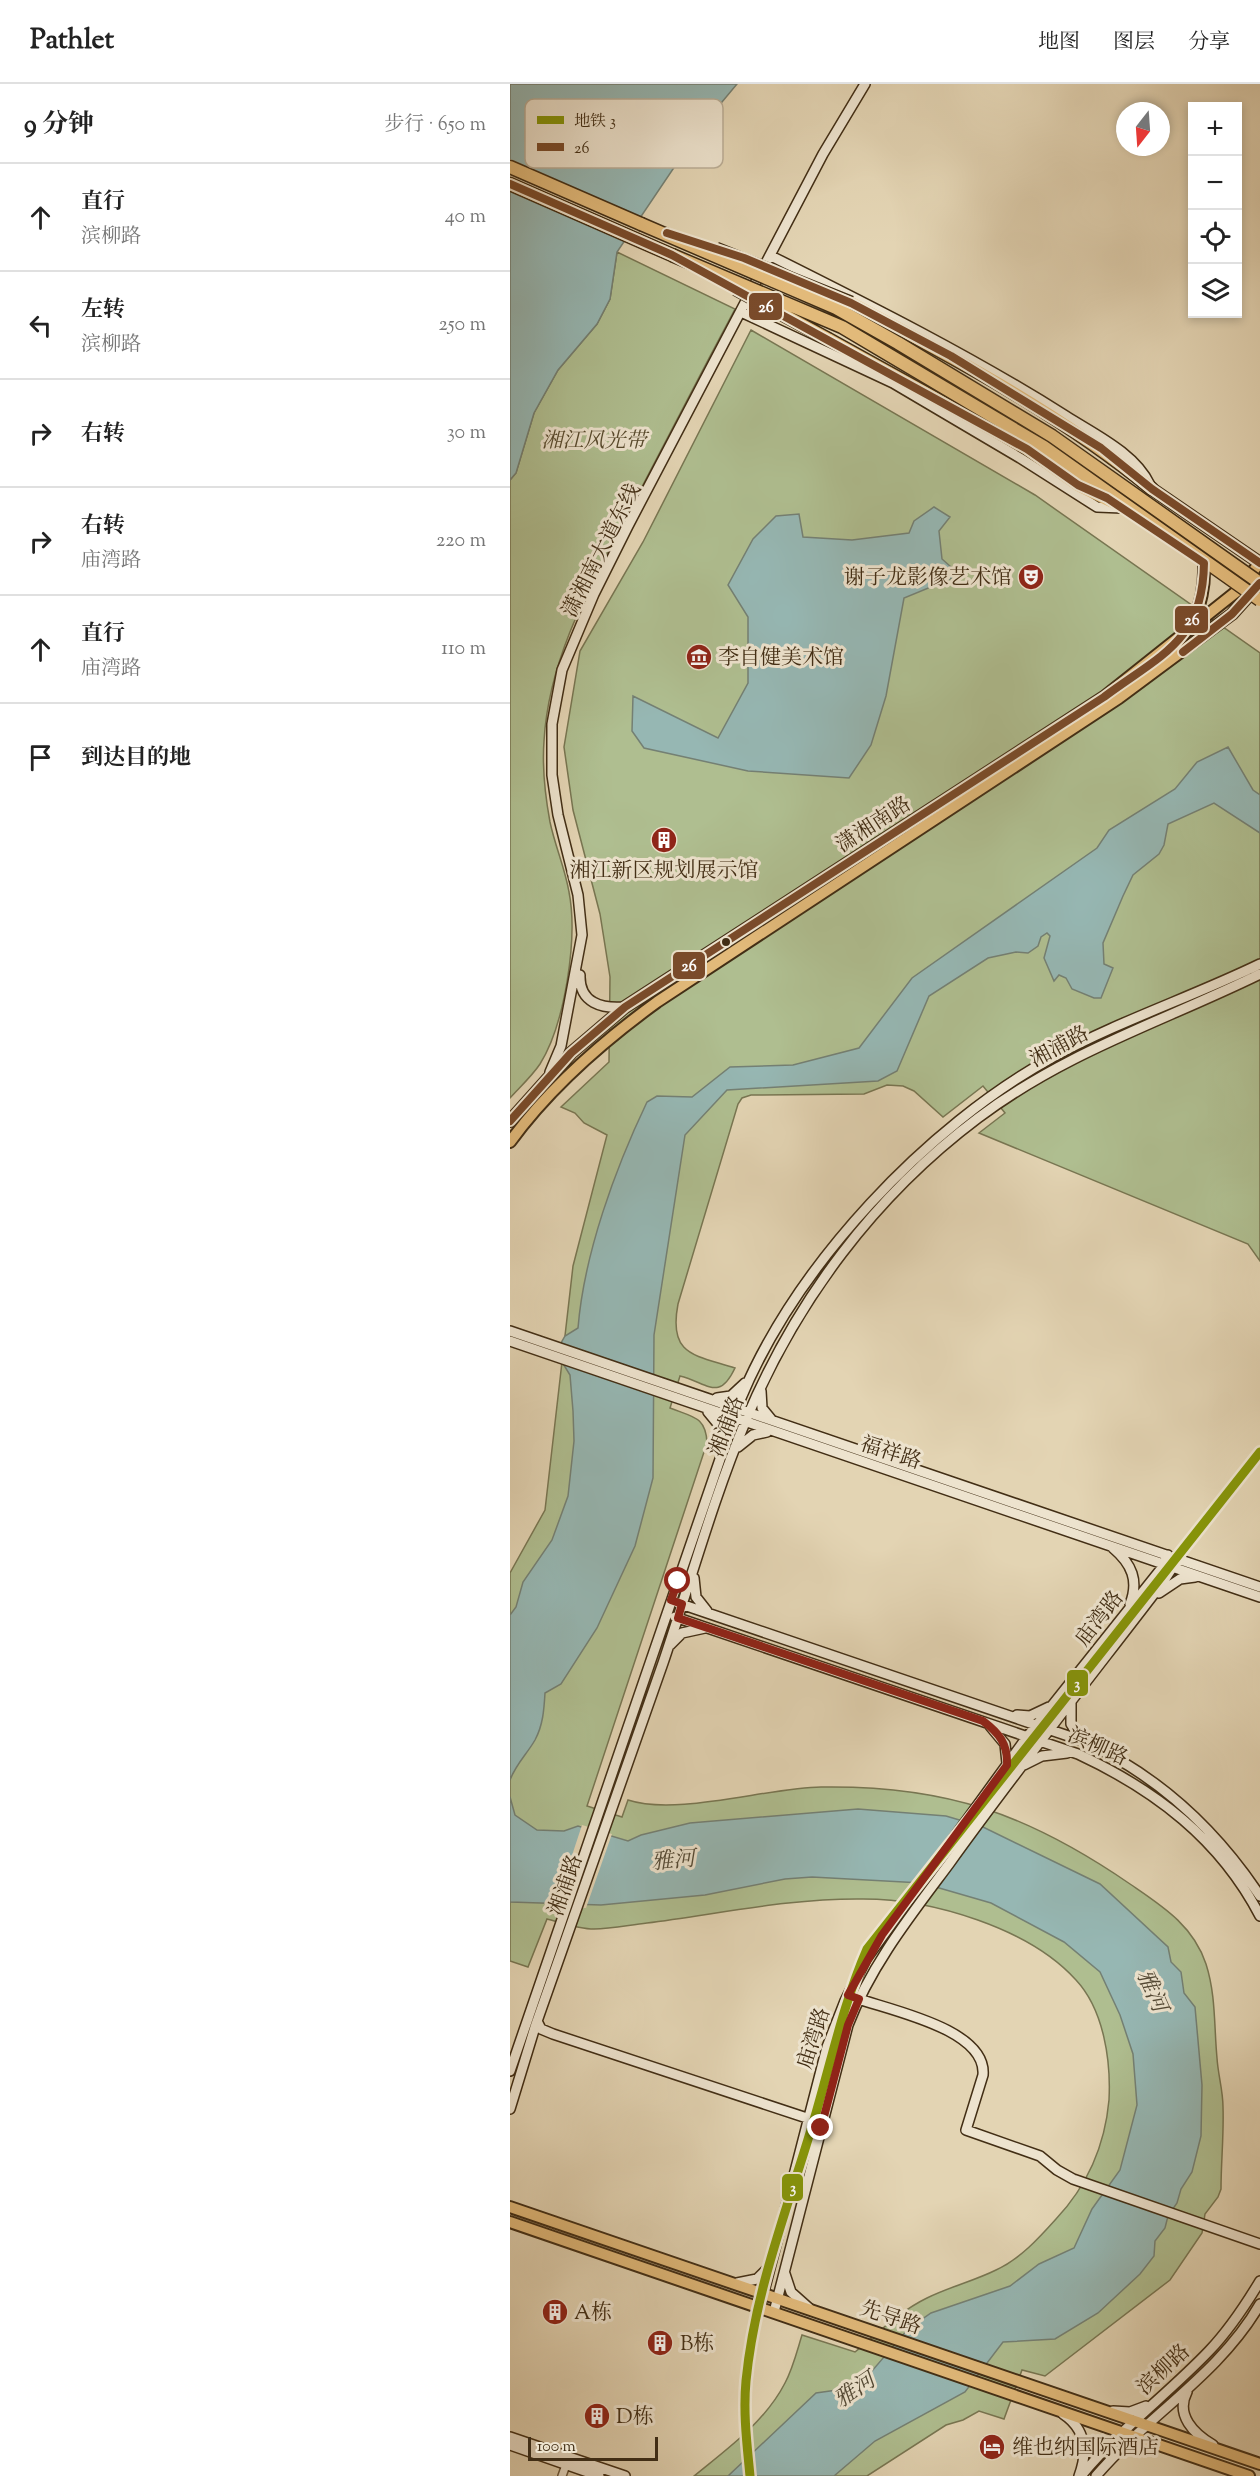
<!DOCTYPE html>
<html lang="zh">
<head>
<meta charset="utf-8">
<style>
	body { margin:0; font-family:"Sorts Mill Goudy","Noto Serif SC",serif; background:#f2f2f2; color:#222 }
	.controls { position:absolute; right:18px; top:18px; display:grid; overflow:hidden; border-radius:0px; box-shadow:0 3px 9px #0003 }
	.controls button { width:54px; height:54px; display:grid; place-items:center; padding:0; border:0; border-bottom:2px solid #e0e0e0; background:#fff; color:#222; font:30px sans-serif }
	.compass { position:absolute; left:606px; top:18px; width:54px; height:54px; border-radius:50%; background:#fff; box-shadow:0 3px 9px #0003; rotate:197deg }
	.scale { position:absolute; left:18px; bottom:15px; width:130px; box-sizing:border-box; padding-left:6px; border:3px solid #422e15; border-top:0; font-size:16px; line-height:21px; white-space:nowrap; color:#422e15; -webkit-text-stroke:4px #ede3ce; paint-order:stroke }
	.stop { position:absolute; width:18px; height:18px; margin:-14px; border:4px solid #8f2418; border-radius:50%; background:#fff }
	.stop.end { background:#8f2418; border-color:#fff; box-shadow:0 2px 6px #0008 }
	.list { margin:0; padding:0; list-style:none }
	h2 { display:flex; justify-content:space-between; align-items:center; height:78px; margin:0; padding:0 24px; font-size:26px }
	h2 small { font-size:20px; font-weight:400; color:#767676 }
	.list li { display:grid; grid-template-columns:39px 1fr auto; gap:18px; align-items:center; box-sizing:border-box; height:108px; padding:0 24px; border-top:2px solid #e0e0e0 }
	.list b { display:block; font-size:22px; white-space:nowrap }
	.list p { margin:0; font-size:20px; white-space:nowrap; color:#767676 }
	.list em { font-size:20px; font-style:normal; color:#767676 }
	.icon { flex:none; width:33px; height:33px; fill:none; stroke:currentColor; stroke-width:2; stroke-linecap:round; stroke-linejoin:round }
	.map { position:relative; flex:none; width:750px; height:2392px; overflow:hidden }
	header { display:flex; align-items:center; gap:36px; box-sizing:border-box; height:84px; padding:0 30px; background:#fff; border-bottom:2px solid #e0e0e0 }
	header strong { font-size:28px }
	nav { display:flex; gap:33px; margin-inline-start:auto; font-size:21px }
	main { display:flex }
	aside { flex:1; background:#fff }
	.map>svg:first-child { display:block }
</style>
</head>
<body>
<header>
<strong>Pathlet</strong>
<nav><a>地图</a><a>图层</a><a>分享</a></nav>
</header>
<main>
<aside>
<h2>9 分钟<small>步行 · 650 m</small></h2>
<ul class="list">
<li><svg class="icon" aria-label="ahead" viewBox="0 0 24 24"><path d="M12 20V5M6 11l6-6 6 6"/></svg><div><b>直行</b><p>滨柳路</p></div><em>40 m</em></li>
<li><svg class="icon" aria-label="left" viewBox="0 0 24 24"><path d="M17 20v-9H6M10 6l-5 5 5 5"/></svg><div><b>左转</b><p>滨柳路</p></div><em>250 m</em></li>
<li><svg class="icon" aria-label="right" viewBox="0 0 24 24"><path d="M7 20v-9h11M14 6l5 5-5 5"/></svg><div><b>右转</b></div><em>30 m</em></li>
<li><svg class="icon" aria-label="right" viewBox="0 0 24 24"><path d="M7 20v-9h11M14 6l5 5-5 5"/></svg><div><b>右转</b><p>庙湾路</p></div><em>220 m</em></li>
<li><svg class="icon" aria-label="ahead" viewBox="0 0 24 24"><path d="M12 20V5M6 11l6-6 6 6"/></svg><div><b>直行</b><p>庙湾路</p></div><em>110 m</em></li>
<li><svg class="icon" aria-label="arrive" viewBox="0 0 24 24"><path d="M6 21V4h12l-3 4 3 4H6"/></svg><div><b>到达目的地</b></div></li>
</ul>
</aside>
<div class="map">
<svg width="750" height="2392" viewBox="0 0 750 2392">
	<rect width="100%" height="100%" fill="#e3d4b3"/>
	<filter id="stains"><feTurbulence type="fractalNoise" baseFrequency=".00333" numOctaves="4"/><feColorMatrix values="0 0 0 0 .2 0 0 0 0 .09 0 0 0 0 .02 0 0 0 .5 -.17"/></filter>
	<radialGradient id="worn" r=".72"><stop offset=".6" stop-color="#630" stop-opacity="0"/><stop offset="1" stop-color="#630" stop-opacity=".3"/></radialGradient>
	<path fill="#afbe90" stroke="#787652" stroke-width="1.5" d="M107,168L225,225C191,289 158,353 124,418C85,494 39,569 34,657C32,684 35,711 40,738C45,762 55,784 59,808C68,854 55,940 30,980C22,992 10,1003 0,1014V396L6,389L24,329L48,286L87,240L100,215Z
		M241,246L525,411L750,569V1177L738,1160L469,1049L495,1029L473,1002L433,1033L404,1007L393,1002L377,1001L354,1010L241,1011L232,1014L228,1020L168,1220C158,1272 185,1271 225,1284C209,1318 198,1299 170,1292L160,1324C182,1333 196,1332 197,1359L77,1722L112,1733L118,1716C167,1732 256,1704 311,1703C436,1701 518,1730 620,1800C652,1822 683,1841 696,1880C706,1911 704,1943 707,1974C708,1991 713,2006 713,2023C714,2050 711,2078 711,2105L708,2113L695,2130L692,2149L660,2196L535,2292L512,2286L494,2335L469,2327L453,2336L436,2341L357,2392H184C217,2365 255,2338 275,2299C283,2284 287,2267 292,2251L345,2268C368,2249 390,2227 417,2214C439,2203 464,2197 486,2186C510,2175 529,2154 546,2135C577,2102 595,2061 599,2016C601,1977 594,1926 566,1896C519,1844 422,1815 353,1815C281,1814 208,1830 137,1839C119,1841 101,1845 84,1845C69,1845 52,1839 37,1835L18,1883L0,1877V1489L35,1426L63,1182L97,1051L74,1039L65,1029L51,1023L99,978L100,893L90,830L63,726L54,663L70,567L133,458Z"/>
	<path fill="#96b7b3" stroke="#748074" stroke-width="1.5" d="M0,0H227L192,42L107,168L100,215L87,240L48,286L24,329L6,389L0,396Z
		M424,423L440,433L429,447L432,475L450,491L394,514L376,612L361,661L339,694L238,687L134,664L122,647L123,612L208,654L238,599V533L218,501L243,455L266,432L289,430L293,453L342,456L399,449L404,437Z
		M718,663L743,706L750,711V749L704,719L658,740L654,761L649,770L623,791L613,812L593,859L594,880L603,884L591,914H584L562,905L556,894L549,891L544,897L534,874L540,852L537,849L531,853L528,862L518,869L506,868L478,874L419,912L387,987L368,997L217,1006L175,1051L144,1251L143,1394L125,1462L87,1544L51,1600L35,1609C34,1626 33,1641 25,1656C17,1670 6,1680 0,1696V1531L6,1523L13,1498L42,1456L58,1412L64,1357L63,1327L60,1291L52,1278L51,1259L55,1252L68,1244C74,1170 105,1085 137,1018L147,1012L182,1013L220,983L283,981L349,964L402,894L587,764L599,746L665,705L687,678Z
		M0,1713L5,1731L27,1746L54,1747L68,1742L118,1757L131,1751L180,1739L348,1725L436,1732L473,1743L590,1800L658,1863L661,1878L671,1888L674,1909L685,1923L692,2001L691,2052L682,2088L671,2105L667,2119L658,2132L655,2144L645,2157L644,2172L630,2190L588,2229L545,2255L493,2258L455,2308L365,2357L324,2392H218L306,2309L327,2306L362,2287L398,2245L421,2229L500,2202L529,2180L564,2164L582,2125L610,2086L627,2021L623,1970L610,1931L590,1888L554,1858L481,1819L412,1799L302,1793L275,1795L195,1811L91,1821L0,1818Z"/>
	<path fill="#e3d4b3" d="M0,75L134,134L119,157L0,105Z
		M72,1741L102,1750L76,1824L45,1823Z"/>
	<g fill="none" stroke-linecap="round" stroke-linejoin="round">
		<g stroke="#6a583c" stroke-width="10">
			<path id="street" d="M52,2392L56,2381"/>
		</g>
		<g stroke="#422e15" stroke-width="12">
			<path id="secondary" d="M261,172C361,222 461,272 556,332C584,350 625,369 640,401
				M231,228L383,299L510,374L587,423L612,424
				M70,891C69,919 92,925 115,923
				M40,988L51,962L72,851L68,811L48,731L42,691V640L52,586L84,510L118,442L313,70L355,0
				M0,1247L750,1503
				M0,1257L750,1513
				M251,1307L252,1324L261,1335
				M207,1314L221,1312L235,1299
				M198,1328L212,1345L214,1360
				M228,1363L243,1351L257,1348
				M603,1464C622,1480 629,1497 620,1520
				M184,1494L186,1513L197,1527
				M649,1509L670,1495L685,1493
				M168,1519L573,1657C647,1691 705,1744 750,1812
				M165,1533L568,1670C645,1706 710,1755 750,1832
				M160,1561L172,1549L195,1544
				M561,1619V1640L571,1655
				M507,1631L520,1632L539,1623
				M480,1642L495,1660L497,1679
				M514,1681L532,1672L557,1669
				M346,1914C379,1926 477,1945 473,1991L456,2046L530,2072L547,2086L563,2095L750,2160
				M27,1937L31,1945L43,1950L312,2039
				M0,1987L231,1314C287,1180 416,1043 543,973C609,937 682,913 750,880
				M0,2025L25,1943C68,1822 111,1701 153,1579C180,1499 203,1415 236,1336C286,1217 364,1112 468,1034C557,967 652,938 750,890
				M275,2190L281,2208L299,2224
				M227,2199L247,2195L258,2184
				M250,2223L317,1963L335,1917L356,1875L517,1653L651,1485L658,1471
				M264,2228L338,1941C361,1881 401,1831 439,1780C508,1684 581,1592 653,1498L668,1475
				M677,2308C665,2331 684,2350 703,2361
				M603,2327L620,2328L636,2322
				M553,2330C576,2345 578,2368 569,2392
				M0,2353L115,2392
				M0,2361L89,2392
				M614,2365L626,2361H644
				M571,2392C609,2346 658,2310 699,2267C719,2246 735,2222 750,2197
				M586,2392C637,2332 710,2290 750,2220"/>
		</g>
		<g stroke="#422e15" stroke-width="14">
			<path id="primary" d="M642,405L750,479
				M681,542C691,520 695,503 694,479
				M0,1037L61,969L115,923L594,613L731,504L750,478
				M0,1058C40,1003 92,958 147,918L609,614L722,530L750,499
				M0,2123L750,2380
				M0,2138L739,2392"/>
		</g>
		<g stroke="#422e15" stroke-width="15">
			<path id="highway" d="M0,83L131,140
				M0,100L162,171
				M341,219C445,274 551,330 642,405
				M318,255L517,365L568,401L605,419"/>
		</g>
		<use href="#street" stroke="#ede3ce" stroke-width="7"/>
		<use href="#secondary" stroke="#ede3ce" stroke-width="9"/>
		<use href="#primary" stroke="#e2ba7a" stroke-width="10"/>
		<use href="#highway" stroke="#e2ba7a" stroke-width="12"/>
		<g stroke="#422e15" stroke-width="15" stroke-linecap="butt">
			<path id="highway-bridge" d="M131,140L326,224L388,259L542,352L750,499
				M206,165L341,219
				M162,171L332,243L534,363L750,516
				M226,205L318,255"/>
		</g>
		<use href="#highway-bridge" stroke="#e2ba7a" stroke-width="12"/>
		<g stroke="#ede3ce" stroke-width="12">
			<path id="bus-1" d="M0,100L162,171L517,365L568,401L597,414L694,479C693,558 650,571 594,613L115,923L61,969L0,1037
				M157,149L234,174L341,219L441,272L591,364L642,405L750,479
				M673,568L722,530L750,499"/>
		</g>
		<use href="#bus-1" stroke="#7a4b2a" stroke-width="8"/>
		<g stroke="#ede3ce" stroke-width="14">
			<path id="metro-1" d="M240,2392C237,2360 233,2329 236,2297C245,2204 280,2118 306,2029C322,1974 334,1918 357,1865L750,1368"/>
		</g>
		<use href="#metro-1" stroke="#869509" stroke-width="9"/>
	</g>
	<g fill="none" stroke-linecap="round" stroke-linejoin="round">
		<path stroke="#8f2418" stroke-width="8" d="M168,1497L161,1516L172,1520L168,1534L473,1637C489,1649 498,1660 497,1681L372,1851L338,1911L349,1915L338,1941L311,2044"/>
	</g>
	<defs>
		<g id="theatre-disc" transform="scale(1.35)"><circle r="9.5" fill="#8f2418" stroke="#ede3ce"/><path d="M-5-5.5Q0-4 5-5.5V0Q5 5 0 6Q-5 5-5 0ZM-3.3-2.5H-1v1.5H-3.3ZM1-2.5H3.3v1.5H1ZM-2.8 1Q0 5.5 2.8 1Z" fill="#fff"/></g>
		<g id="museum-disc" transform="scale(1.35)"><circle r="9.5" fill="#8f2418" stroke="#ede3ce"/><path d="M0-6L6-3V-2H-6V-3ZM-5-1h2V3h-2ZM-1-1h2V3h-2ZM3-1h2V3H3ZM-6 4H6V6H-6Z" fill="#fff"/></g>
		<g id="building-disc" transform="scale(1.35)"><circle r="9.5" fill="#8f2418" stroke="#ede3ce"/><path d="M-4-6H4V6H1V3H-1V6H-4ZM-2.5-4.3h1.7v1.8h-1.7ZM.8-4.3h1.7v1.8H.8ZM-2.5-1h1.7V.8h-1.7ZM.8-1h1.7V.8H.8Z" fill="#fff"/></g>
		<g id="hotel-disc" transform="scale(1.35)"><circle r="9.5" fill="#8f2418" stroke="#ede3ce"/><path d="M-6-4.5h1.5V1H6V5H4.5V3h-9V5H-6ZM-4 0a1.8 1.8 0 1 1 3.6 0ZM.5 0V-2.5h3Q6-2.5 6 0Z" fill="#fff"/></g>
	</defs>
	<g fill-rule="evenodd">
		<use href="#theatre-disc" x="521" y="493"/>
		<use href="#museum-disc" x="189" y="573"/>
		<use href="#building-disc" x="154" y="756"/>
		<use href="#building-disc" x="45" y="2228"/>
		<use href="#building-disc" x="150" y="2259"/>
		<use href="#building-disc" x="87" y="2332"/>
		<use href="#hotel-disc" x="482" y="2363"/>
	</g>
	<circle fill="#422e15" stroke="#ede3ce" stroke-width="2" cx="216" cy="858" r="5"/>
	<g text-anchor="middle" stroke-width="6" stroke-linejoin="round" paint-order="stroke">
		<g font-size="21" font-style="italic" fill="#584b2e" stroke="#ede3ce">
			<text x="84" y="363">湘江风光带</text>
		</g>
		<g font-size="21" fill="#422e15" stroke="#ede3ce">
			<text transform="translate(91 466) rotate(-63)" y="7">潇湘南大道东线</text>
			<text transform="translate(363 740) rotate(-33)" y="7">潇湘南路</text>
			<text transform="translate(549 962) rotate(-28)" y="7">湘浦路</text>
			<text transform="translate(216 1342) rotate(-69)" y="7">湘浦路</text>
			<text transform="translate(381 1368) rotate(18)" y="7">福祥路</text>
			<text transform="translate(589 1534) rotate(-52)" y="7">庙湾路</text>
			<text transform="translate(588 1662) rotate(24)" y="7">滨柳路</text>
			<text transform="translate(55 1801) rotate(-71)" y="7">湘浦路</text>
			<text transform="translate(303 1954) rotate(-72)" y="7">庙湾路</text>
			<text transform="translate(381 2233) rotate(19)" y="7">先导路</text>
			<text transform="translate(653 2285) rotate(-43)" y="7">滨柳路</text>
		</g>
		<g font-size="21" fill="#422e15" stroke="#ede3ce" text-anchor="start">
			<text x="502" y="500" text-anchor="end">谢子龙影像艺术馆</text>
			<text x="208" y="580">李自健美术馆</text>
			<text x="154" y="793" text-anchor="middle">湘江新区规划展示馆</text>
			<text x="64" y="2235">A栋</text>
			<text x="170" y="2266">B栋</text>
			<text x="106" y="2339">D栋</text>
			<text x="502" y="2370">维也纳国际酒店</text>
		</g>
		<g font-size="22" font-style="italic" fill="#534935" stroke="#ede3ce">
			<text transform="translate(163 1775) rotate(-5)" y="8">雅河</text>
			<text transform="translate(643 1906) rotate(66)" y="8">雅河</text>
			<text transform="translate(344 2305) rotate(-34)" y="8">雅河</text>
		</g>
	</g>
	<rect x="15" y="15" width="198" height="69" rx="9" fill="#ede3ce" stroke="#baad96" stroke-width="1.5"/>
	<rect x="27" y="32" width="27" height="8" fill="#869509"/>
	<rect x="27" y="59" width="27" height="8" fill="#7a4b2a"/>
	<g font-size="16" fill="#422e15">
		<text x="64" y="42">地铁 3</text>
		<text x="64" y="69">26</text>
	</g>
	<g stroke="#ede3ce" stroke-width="2">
		<rect x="238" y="208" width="35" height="29" rx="6" fill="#7a4b2a"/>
		<rect x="664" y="521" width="35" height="29" rx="6" fill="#7a4b2a"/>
		<rect x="162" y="867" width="34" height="29" rx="6" fill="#7a4b2a"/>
		<rect x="556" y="1585" width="23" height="28" rx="6" fill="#869509"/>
		<rect x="271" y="2089" width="23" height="29" rx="6" fill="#869509"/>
	</g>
	<g font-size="16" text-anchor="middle" font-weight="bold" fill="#fff">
		<text x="256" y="228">26</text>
		<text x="682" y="541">26</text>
		<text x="179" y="887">26</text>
		<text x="567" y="1605">3</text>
		<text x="283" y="2109">3</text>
	</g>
	<rect width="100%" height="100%" filter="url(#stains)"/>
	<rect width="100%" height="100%" fill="url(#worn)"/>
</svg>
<div class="controls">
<button>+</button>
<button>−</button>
<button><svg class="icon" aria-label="locate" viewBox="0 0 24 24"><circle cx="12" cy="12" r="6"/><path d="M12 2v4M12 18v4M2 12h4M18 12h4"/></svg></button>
<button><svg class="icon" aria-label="layers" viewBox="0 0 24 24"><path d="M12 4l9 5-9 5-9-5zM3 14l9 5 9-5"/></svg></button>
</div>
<svg class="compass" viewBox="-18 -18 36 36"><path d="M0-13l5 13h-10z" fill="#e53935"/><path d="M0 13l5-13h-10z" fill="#767676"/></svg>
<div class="scale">100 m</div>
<div class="stop" style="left:168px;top:1497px"></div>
<div class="stop end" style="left:311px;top:2044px"></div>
</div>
</main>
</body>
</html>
